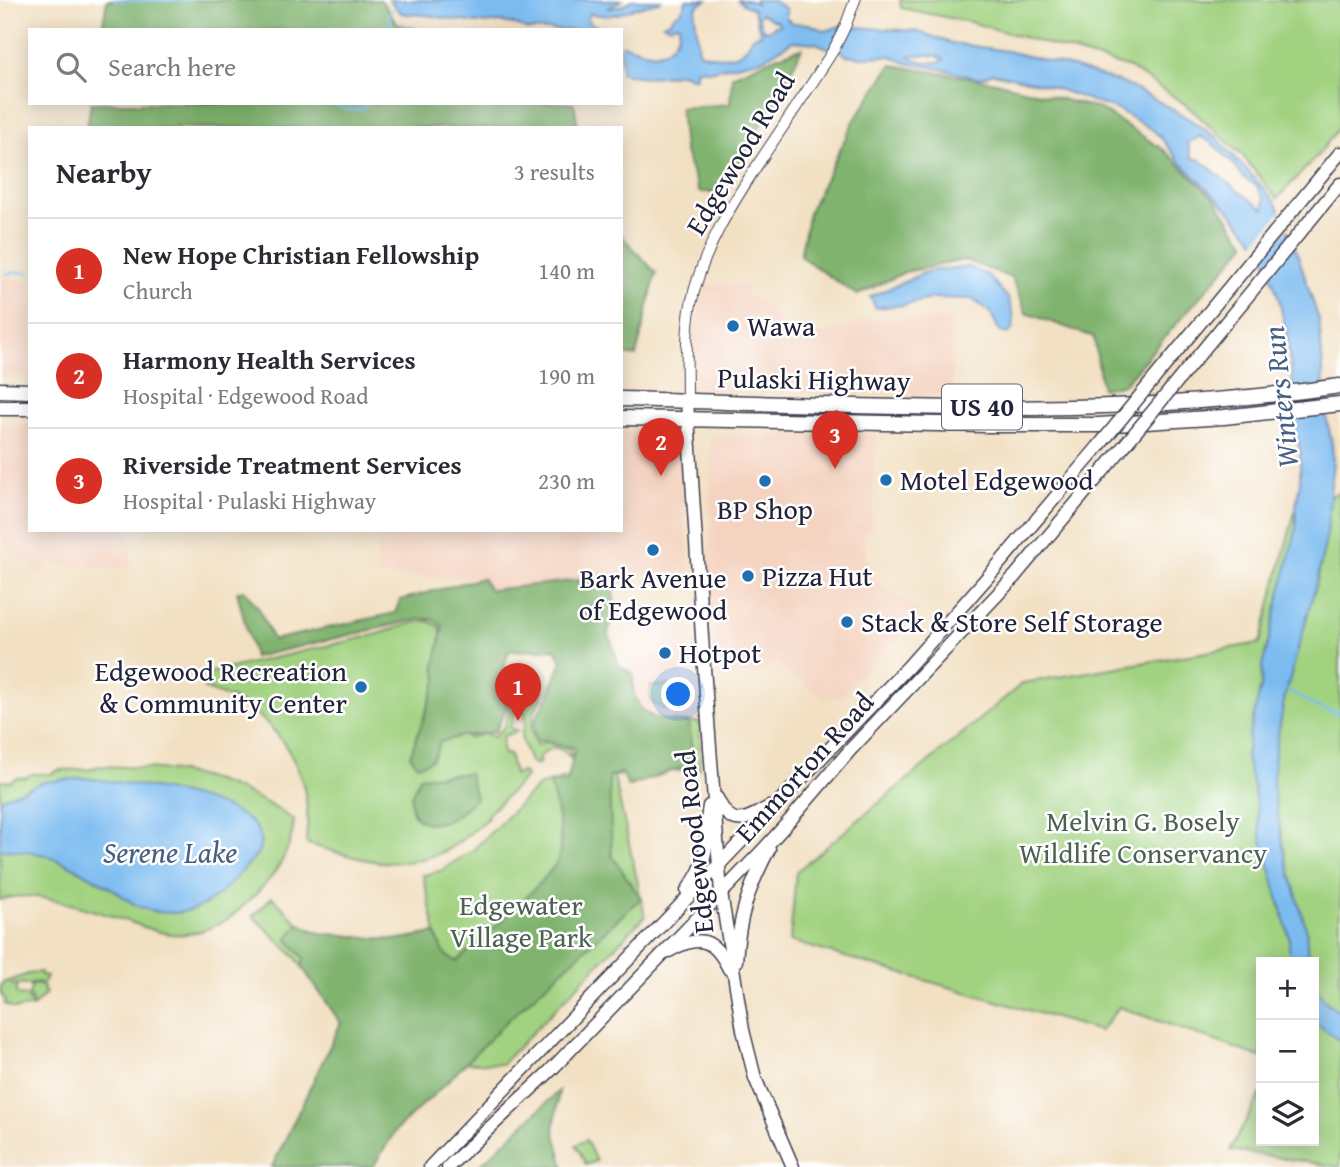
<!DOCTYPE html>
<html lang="en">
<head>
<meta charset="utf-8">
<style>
	body { margin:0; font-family:"Gentium Book Plus",serif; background:#f7f7f7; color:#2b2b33 }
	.controls { position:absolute; right:21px; bottom:21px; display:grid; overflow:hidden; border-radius:0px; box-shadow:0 4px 18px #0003 }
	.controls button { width:63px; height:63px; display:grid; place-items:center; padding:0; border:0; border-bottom:2px solid #e1e1e2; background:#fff; color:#2b2b33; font:35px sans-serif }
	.you { position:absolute; left:679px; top:695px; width:24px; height:24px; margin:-18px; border:5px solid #fff; border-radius:50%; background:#1a73e8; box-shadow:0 0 0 10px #1a73e833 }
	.badge { display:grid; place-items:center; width:46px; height:46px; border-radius:50%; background:#d93025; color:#fff; font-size:23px; font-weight:700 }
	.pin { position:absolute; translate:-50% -58px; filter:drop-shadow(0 2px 4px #0008) }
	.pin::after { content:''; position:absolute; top:37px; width:24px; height:21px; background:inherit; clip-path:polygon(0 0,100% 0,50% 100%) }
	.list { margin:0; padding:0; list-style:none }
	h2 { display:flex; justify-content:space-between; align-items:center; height:91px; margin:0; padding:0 28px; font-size:30px }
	h2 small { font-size:23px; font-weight:400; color:#7c7c81 }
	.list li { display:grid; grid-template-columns:46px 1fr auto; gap:21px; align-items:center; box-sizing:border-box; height:105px; padding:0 28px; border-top:2px solid #e1e1e2 }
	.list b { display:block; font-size:26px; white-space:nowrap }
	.list p { margin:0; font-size:23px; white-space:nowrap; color:#7c7c81 }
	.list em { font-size:23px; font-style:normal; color:#7c7c81 }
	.icon { flex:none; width:38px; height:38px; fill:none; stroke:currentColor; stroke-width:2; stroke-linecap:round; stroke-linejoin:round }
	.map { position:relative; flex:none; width:1340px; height:1167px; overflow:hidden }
	.search { position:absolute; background:#fff; box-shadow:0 4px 18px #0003; left:28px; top:28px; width:595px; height:77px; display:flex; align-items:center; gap:18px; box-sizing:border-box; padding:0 24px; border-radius:0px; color:#7c7c81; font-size:26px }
	.panel { position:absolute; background:#fff; box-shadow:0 4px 18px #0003; left:28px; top:126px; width:595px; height:406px; border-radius:0px }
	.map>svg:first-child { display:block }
</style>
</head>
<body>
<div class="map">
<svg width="1340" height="1167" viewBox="0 0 1340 1167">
	<rect width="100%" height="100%" fill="#fff"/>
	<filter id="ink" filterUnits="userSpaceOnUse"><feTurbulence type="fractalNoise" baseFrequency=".0143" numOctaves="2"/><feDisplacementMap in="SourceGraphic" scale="14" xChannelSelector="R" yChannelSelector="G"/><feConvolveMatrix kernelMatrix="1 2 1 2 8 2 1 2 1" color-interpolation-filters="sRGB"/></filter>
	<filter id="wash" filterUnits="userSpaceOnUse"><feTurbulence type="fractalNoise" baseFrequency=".00686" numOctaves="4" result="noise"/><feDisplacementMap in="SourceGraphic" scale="28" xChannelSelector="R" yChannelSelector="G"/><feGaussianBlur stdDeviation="1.57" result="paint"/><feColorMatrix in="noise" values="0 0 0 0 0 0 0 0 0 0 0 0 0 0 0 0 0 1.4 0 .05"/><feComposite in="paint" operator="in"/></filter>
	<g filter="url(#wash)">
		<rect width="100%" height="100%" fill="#f2e0c2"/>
		<path fill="#f4d3c0" d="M0,276L30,281V377L0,376Z
			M705,284L746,285L745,292L757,300L805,338L872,319H950L953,395L708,391L700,388L694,380L695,328L700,302Z
			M0,424L30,425V530H131V569L47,563L40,573L0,539Z
			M621,430H666L677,436L681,458L684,515L690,572L627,574L490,590L481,578L376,576L377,530H621Z
			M876,434L872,531L864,533L868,574L920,612L841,696L837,698H825L774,663L769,665L761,673L714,678L706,554L711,532L710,442L715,435Z
			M692,611L700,722H669L654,718L644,711L635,697L629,615Z"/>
		<path fill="#a1d280" stroke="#627a5e" stroke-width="2" d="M900,0H1340V126L1318,155L1277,199L1242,155L1185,104L1130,68L974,23L901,8Z
			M1340,492V1167L1230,1150L1261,1093V1141H1314V962H1261V1057L1119,1007L1100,1031L790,941L796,872L1023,683L1260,643L1295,511Z
			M429,621L440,627L467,738L485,734L494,737L504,727L511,703L518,695L526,687L542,685L543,697L534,712L531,730L536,745L540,746L545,741L555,745L571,748L570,755L669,722H700V769L614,776L645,916L502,1064L325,1057L341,1023L296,958L253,916L272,897L299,924L319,933L395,940L436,933L423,875L440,871L473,850L538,786L569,777C570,776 573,768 573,766C572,756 562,747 552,748C546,749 542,756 538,759L540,762L537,765L530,762L521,737L526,721L524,719L525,713L515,710L510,728L518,731L503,736L502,747L504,755L509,754L514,774L524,772L526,777L487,815L488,818C474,829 461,843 445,851C394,874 358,858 308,844L306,842C307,831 308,820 307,809C304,765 277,723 238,702C227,696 215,692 203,688L208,673L375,635L417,622Z
			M671,685L672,689L679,694V709H663L651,702V686Z
			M99,766C126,767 154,767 180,772C221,780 259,795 294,820C292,850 277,873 256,894C247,902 238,912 228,919C212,929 190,936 171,934C158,933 143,926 130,922C108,915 86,908 63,902C43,897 21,893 0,900V781H11L15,778L27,777L31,774H50L59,770L90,769Z
			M41,972V975L47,977L44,983L36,982L28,985L21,983L18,985L11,980L28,974Z
			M9,981L12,985L17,987L16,992L18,995L27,996L32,1007L15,1009L4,1004L5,1000L0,992L2,983Z
			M37,984L44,987V991L46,993L34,1006L29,994L31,989L30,986Z
			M586,1140L596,1161L586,1165L576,1145Z"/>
		<path fill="#80b46e" stroke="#516b54" stroke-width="2" d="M107,0H381L397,24L422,30H102Z
			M802,48L780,93L720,192H699L684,149L680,108L730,104L732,76L778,56Z
			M891,65L995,82L1100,109L1164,150L1215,199L1246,244L1124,384L1102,389L1094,337L1026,313L1012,278L964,260L905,272L857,295L800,256L809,212L854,121Z
			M91,103H573L575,107L578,128H87Z
			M621,235L656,273L636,356L621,354Z
			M614,576V615L608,632L619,666L633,673C633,681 632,690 635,697C643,721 668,722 689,722L693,763L628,787L622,772L609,777L612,856L641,898L508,1020L446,1083L396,1130L373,1167H272L341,1023L302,967L304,958L287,939L299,924L319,933L395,940L436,933C440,945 443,958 457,961C475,946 555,874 559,857C564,835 555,804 550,782L567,783L575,748C569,746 563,746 558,745C550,742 547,738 538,742L534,734V725L537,715L546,701L562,661L555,649L509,651L504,666L517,685L495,732L462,736L440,742C433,758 435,762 417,765L410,756L437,680L435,665L443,626L432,619H419L254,657L237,592L244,590L259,609L273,640L395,613L400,600L482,578L490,590Z
			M469,773L476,798C469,804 462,812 455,816C436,828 409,826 411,798C412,791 418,784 419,777Z
			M559,1091L554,1130L564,1167H478Z"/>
		<path fill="#7cbbf0" stroke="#4f6e96" stroke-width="2" fill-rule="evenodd" d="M389,0H622L608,8L609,9L624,5L632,0H661L659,2C651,4 643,5 635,8C614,16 611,17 589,14L588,21L602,30H528L512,24L499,22L476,23L424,15L406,14L401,13Z
			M686,0H707L697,6L695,14L699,52C713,58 736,60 746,48C747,47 751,39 752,37L761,34L753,9L742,4L738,0H748L756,3L755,0H772L786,9V18L792,23L809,24L826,31L840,26L916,31L952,43L1007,51L1069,66L1122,83L1145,94L1186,117L1216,137L1265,190L1277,205L1297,252L1319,320L1321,341L1326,416L1332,443L1333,459L1327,534L1317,581L1285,696L1275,752L1273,781L1274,795L1285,855L1306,928L1308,962H1289V936L1260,833L1254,790L1246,758L1249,735L1261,687L1262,667L1296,530V506L1300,481V450L1292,420V378L1286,332L1279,299L1265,259L1255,241L1228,209L1180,162L1163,140L1153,130L1118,110L1046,85L993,73L984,77L976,78L942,69L906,63L891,56L861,57L845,55L841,50L828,48L815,43L793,41L763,59L709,71L704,69L696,70V77H691L682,73L663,76L643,77L621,73V45C631,45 640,51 650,53C666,56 681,39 679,24L669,26L663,24L670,21L676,14L680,13L685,5ZM761,14C767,15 770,21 777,21L780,25L775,26L768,31L763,30L758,16ZM915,55C924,55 937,53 944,60C935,65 918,62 909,56ZM1199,136L1211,142L1233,163L1244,178L1257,186L1264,199V209C1242,196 1221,177 1200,160L1192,158L1190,154L1188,142L1196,139Z
			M968,267L988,275L1008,298L1014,317L1013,329L1008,334L1000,332L990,312L972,299L934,298L905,305L876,308L870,297L928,271Z
			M83,778C116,782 270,797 260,846C259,855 249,864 242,871C226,889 207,909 182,912C168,914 153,912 140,907C131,904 122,895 114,890C94,878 74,866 52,858C37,851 17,850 0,850V799L43,782Z
			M1314,984L1324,1000L1340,1012V1041L1314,1021Z"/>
		<path fill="#f2e0c2" d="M1283,209L1290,226L1261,260L1253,245Z"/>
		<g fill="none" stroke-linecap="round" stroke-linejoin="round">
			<path stroke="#7cbbf0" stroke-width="2.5" d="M115,1L190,0
				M390,30L392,27L388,14L401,0
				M336,103L337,105L344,109L360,110L369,103
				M7,274L17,272L30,273
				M1285,689L1315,706L1336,713L1340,710"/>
		</g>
	</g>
	<g filter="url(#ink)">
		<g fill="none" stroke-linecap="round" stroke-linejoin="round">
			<g stroke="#413e4f" stroke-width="12">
				<path id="minor" d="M687,401C687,369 685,336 691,304C703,247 735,199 766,152C789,118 812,84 834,49L845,27L855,0"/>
			</g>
			<g stroke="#413e4f" stroke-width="15">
				<path id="major" d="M1180,378L1340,184
					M1153,380L1340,153
					M687,401L704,668L721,893L743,1030L755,1078L793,1167
					M717,798C731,829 744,821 769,807
					M687,891C692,883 698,876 701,867C709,848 705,826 709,806
					M669,951C699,934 714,938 729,969
					M736,961C739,916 748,889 769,849
					M430,1167L908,667L993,571L1098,447
					M448,1167L550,1071L762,851L791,819L851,749L1015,576L1124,446"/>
			</g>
			<g stroke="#413e4f" stroke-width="17">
				<path id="highway" d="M0,390L30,391
					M621,399C860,405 1102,421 1340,386
					M0,408H30
					M621,418L989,425H1099L1224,417L1340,404"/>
			</g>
			<use href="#minor" stroke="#fff" stroke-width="10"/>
			<use href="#major" stroke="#fff" stroke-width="12"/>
			<use href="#highway" stroke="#fff" stroke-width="14"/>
			<g stroke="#413e4f" stroke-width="15" stroke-linecap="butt">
				<path id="major-bridge" d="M1124,446L1180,378
					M1098,447L1153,380"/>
			</g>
			<use href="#major-bridge" stroke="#fff" stroke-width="12"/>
		</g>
	</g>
	<g fill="#1f6fb2" stroke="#fff" stroke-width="2.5">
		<circle cx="733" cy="326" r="7"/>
		<circle cx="886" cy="480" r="7"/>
		<circle cx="765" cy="481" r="7"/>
		<circle cx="653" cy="550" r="7"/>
		<circle cx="748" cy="576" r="7"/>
		<circle cx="847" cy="622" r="7"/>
		<circle cx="665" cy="653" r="7"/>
		<circle cx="361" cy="687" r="7"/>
	</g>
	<g text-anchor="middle" stroke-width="5" stroke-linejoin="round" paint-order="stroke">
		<rect fill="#fff" stroke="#646476" stroke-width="2" x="942" y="384.5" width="80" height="45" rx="5"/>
		<g font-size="26" font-weight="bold" fill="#22223b">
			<text x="982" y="416">US 40</text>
		</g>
		<g font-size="28" fill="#22223b" stroke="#fff">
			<text transform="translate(740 153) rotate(-59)" y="10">Edgewood Road</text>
			<text transform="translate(814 379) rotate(1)" y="10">Pulaski Highway</text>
			<text transform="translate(804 767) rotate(-48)" y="10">Emmorton Road</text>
			<text transform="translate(694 842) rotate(-96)" y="10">Edgewood Road</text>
		</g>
		<g font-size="28" fill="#22223b" stroke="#fff" text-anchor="start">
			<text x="747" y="336">Wawa</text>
			<text x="900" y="490">Motel Edgewood</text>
			<text x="765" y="519" text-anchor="middle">BP Shop</text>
			<text x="762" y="586">Pizza Hut</text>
			<text x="653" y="588" text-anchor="middle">Bark Avenue<tspan x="653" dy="32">of Edgewood</tspan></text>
			<text x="861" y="632">Stack &amp; Store Self Storage</text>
			<text x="679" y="663">Hotpot</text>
			<text x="347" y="681" text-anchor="end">Edgewood Recreation<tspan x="347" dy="32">&amp; Community Center</tspan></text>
		</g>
		<g font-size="28" fill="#4e6053" stroke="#fff">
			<text x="1143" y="831">Melvin G. Bosely<tspan x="1143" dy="32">Wildlife Conservancy</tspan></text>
			<text x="521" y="915">Edgewater<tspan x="521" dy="32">Village Park</tspan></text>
		</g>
		<g font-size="30" font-style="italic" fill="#465f83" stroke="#fff">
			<text transform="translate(1281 397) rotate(-96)" y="10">Winters Run</text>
			<text x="170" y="863">Serene Lake</text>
		</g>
	</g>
</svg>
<div class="controls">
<button>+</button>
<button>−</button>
<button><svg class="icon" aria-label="layers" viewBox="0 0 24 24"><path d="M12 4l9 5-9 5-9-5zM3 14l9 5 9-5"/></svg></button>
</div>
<div class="you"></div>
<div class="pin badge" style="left:518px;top:721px">1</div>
<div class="pin badge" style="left:661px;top:476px">2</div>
<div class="pin badge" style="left:835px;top:469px">3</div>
<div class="search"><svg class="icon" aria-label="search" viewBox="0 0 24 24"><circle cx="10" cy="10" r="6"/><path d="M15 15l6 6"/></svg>Search here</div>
<section class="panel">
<h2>Nearby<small>3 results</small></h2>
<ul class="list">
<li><span class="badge">1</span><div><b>New Hope Christian Fellowship</b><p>Church</p></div><em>140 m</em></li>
<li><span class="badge">2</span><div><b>Harmony Health Services</b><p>Hospital · Edgewood Road</p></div><em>190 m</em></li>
<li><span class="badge">3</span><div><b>Riverside Treatment Services</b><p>Hospital · Pulaski Highway</p></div><em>230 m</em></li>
</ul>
</section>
</div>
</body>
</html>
